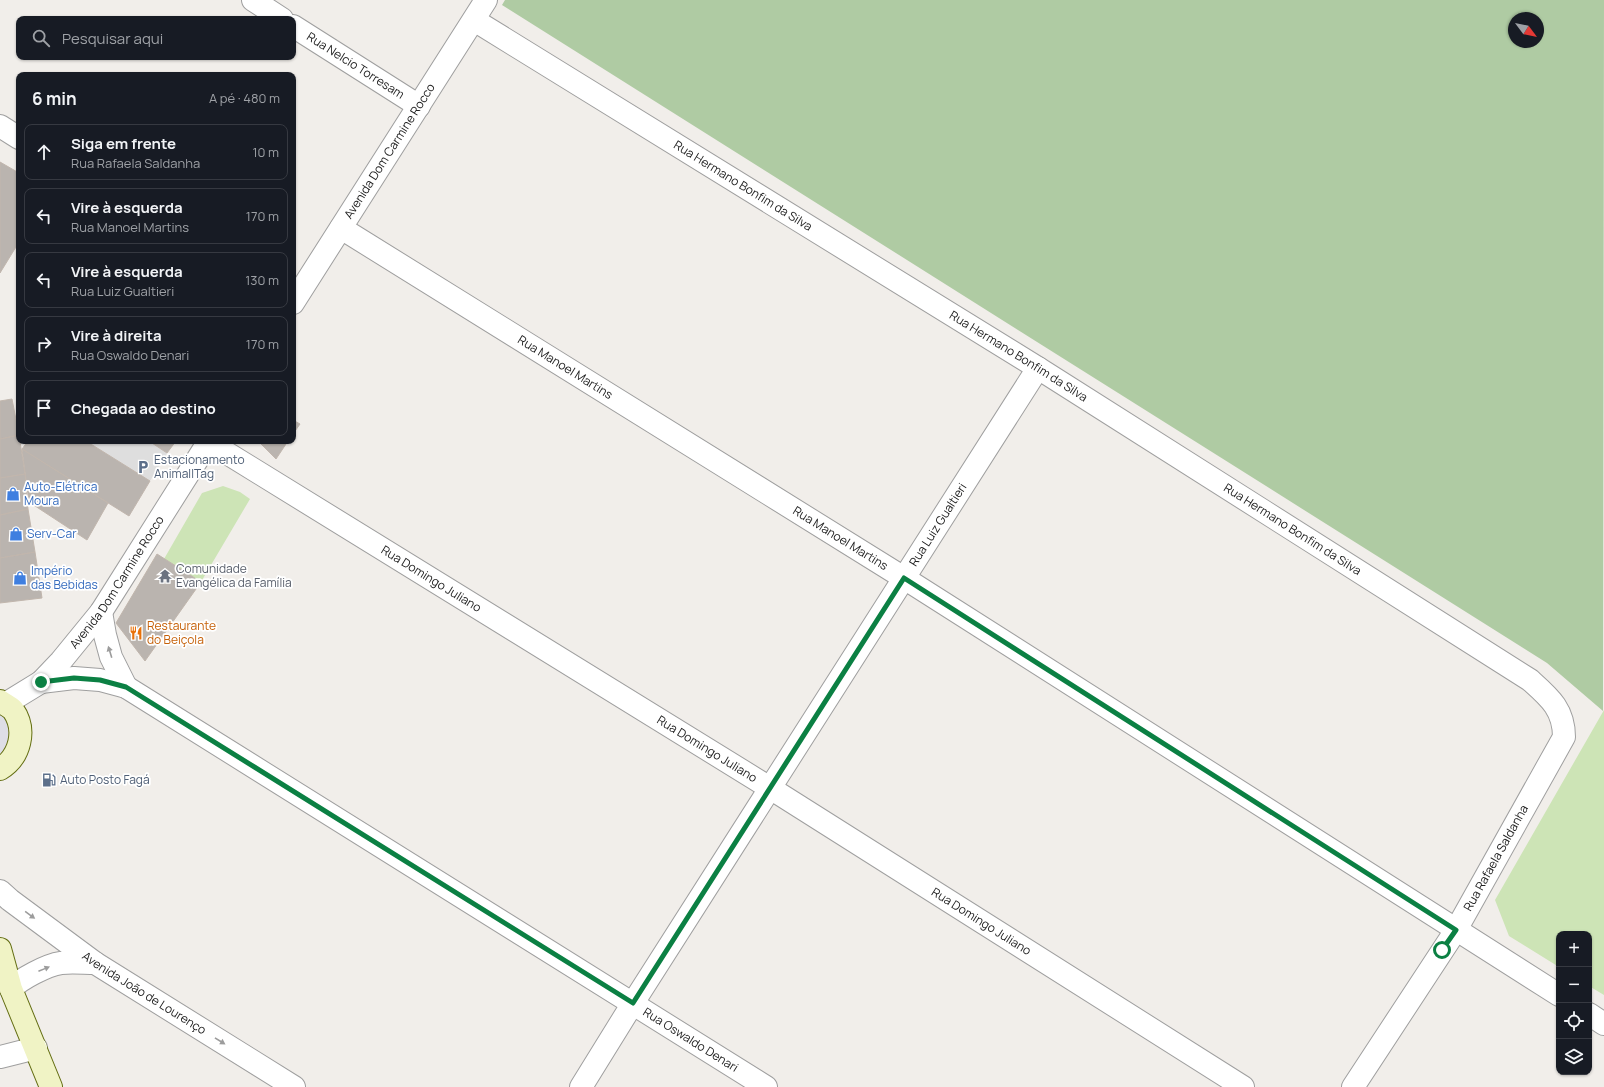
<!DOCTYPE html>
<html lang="pt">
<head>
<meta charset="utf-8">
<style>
	body { margin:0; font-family:Manrope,sans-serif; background:#20242c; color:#f1f3f6 }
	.controls { position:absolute; right:12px; bottom:12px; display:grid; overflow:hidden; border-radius:8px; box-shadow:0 1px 3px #0004 }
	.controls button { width:36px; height:36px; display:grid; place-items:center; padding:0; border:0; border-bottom:1px solid #363941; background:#171b24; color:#f1f3f6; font:20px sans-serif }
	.compass { position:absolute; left:1508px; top:12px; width:36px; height:36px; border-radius:50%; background:#171b24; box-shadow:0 1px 3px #0004; rotate:122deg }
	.stop { position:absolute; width:12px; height:12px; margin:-9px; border:3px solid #0b8043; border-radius:50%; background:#fff }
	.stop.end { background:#0b8043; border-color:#fff; box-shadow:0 1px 4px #0008 }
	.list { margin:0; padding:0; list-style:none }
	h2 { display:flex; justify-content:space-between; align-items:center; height:52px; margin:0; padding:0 16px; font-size:17px }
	h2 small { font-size:13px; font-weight:400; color:#9ea1a6 }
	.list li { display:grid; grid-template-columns:26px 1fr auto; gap:12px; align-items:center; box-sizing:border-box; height:56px; margin:0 8px 8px; padding:0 8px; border:1px solid #363941; border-radius:8px }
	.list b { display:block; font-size:15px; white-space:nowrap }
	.list p { margin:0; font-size:13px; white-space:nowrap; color:#9ea1a6 }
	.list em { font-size:13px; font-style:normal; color:#9ea1a6 }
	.icon { flex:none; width:22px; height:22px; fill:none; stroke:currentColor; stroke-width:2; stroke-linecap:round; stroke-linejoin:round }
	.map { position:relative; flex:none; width:1604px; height:1087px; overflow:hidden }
	.search { position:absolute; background:#171b24; box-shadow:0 1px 3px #0004; left:16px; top:16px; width:280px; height:44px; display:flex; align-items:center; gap:10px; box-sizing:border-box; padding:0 14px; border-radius:8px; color:#9ea1a6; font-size:15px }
	.panel { position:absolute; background:#171b24; box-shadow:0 1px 3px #0004; left:16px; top:72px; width:280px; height:372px; border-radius:8px }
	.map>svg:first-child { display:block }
</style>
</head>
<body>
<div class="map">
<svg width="1604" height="1087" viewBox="0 0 1604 1087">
	<rect width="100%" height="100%" fill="#f1eeea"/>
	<path fill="#cde4b6" d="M223,486L240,492L250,499L201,582L164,559L202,493Z
		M1604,710V995L1589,986V934H1559V967L1509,936L1495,900Z"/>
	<path fill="#afcba3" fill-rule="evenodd" d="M505,0H1604L1603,711L1547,663L502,5ZM1514,18H1538V42H1514Z"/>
	<path fill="#dedede" d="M86,441H149L167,453L150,481Z"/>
	<path fill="#dedee6" d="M0,712L9,723L10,737L5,750L0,755Z"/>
	<path fill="#bab4af" stroke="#c1b6ad" d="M0,162L19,173V242L0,273Z
		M12,399L19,435L0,439V401Z
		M293,420L300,424L293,434Z
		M19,435L25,474L0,478V439Z
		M28,441H86L150,481L129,516L22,449Z
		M149,441H176L167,453Z
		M258,441H288L276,459Z
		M22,449L108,503L87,540L29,502Z
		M25,474L28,509L0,515V478Z
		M28,509L35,552L0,558V515Z
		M35,552L42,598L0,603V558Z
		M157,554L201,582L145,661L116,623Z"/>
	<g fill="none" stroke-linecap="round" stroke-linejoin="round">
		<g stroke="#9f9f9f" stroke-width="24">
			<g id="minor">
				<path d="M253,0L282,19"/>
				<path id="s1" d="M474,20L1038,368L1530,680C1549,697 1564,709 1564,737L1456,930L1353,1087"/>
				<path id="s2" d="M293,26L419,106"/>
				<path d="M0,126L19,138"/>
				<path id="s3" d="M341,228L904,578L1559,995"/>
				<path id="s4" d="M293,303L486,0"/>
				<path id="s5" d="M209,442L770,788L1243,1087"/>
				<path d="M101,612L105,635L111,657L126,687"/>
				<path id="s6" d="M41,682L74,678L100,680L126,687L766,1087"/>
				<path id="s7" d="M5,704L41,682L61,661L101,612L209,441"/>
				<path d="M1589,1014L1604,1024"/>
				<path d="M0,1057L36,1048"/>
				<path id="s8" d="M581,1087L633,1003L1038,368"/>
			</g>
		</g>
		<g stroke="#9f9f9f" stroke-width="24">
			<g id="tertiary">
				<path id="s9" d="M0,891L10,900L95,963L294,1087"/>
				<path d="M11,989C20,979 47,965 61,963C72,962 84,963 95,963"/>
			</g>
		</g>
		<g stroke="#646e13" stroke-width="24">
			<path id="secondary" d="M0,701C4,704 10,707 13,710C27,730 20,757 0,769
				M0,949L11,989L51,1087"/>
		</g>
		<use href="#minor" stroke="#fff" stroke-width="22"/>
		<use href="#tertiary" stroke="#fff" stroke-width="22"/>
		<use href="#secondary" stroke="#f0f3c5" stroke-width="22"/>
	</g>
	<defs><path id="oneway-solid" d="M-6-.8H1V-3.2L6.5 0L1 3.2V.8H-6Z"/></defs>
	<g fill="#9c9c9c">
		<use href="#oneway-solid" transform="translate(110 652) rotate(-107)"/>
		<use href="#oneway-solid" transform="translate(30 915) rotate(36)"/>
		<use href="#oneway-solid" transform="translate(44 969) rotate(-22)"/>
		<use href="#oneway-solid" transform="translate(220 1041) rotate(32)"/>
	</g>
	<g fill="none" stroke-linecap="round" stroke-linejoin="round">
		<path stroke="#0b8043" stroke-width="5" d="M41,682L74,678L100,680L126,687L633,1003L904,578L1456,930L1442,950"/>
	</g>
	<defs>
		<g id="parking-bare" transform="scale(1.08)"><path d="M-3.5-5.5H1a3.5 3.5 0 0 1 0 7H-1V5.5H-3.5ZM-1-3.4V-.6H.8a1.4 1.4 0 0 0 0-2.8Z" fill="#5c6f8a" stroke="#fff" stroke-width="2.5" paint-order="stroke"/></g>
		<g id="shop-bare" transform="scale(1.08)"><path d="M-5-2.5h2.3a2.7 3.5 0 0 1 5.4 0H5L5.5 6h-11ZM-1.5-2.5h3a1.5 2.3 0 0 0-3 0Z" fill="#3f7fe0" stroke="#fff" stroke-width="2.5" paint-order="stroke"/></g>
		<g id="temple-bare" transform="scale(1.08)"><path d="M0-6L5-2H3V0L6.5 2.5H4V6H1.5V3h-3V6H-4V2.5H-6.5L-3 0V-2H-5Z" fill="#6b7280" stroke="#fff" stroke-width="2.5" paint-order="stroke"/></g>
		<g id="restaurant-bare" transform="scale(1.08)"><path d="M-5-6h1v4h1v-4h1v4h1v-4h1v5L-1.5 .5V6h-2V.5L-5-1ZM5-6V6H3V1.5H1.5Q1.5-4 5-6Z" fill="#e8710a" stroke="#fff" stroke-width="2.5" paint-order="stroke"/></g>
		<g id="fuel-bare" transform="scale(1.08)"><path d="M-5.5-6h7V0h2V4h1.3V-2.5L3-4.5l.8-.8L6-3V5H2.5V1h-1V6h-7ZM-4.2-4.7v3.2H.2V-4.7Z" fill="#5c6f8a" stroke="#fff" stroke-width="2.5" paint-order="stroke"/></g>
	</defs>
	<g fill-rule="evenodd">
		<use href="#parking-bare" x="143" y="467"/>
		<use href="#shop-bare" x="13" y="494"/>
		<use href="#shop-bare" x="16" y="534"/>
		<use href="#temple-bare" x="165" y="576"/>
		<use href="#shop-bare" x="20" y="578"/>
		<use href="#restaurant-bare" x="136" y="633"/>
		<use href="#fuel-bare" x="49" y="780"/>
	</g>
	<g text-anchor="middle" stroke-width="3.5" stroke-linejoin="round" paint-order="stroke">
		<g font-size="12" fill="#222" stroke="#fff">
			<text dy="4" stroke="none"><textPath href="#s2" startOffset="74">Rua Nelcio Torresam</textPath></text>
			<text dy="4" stroke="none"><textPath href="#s4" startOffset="180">Avenida Dom Carmine Rocco</textPath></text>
			<text dy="4" stroke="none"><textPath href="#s1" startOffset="316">Rua Hermano Bonfim da Silva</textPath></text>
			<text dy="4" stroke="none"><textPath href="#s1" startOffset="640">Rua Hermano Bonfim da Silva</textPath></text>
			<text dy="4" stroke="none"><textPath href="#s3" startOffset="264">Rua Manoel Martins</textPath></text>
			<text dy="4" stroke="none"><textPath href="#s8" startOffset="666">Rua Luiz Gualtieri</textPath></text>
			<text dy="4" stroke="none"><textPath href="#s1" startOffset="964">Rua Hermano Bonfim da Silva</textPath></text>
			<text dy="4" stroke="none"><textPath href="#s3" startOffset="588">Rua Manoel Martins</textPath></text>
			<text dy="4" stroke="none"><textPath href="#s5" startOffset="261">Rua Domingo Juliano</textPath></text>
			<text dy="4" stroke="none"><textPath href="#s7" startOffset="168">Avenida Dom Carmine Rocco</textPath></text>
			<text dy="4" stroke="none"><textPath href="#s5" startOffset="585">Rua Domingo Juliano</textPath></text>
			<text transform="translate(1496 858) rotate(-61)" y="4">Rua Rafaela Saldanha</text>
			<text dy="4" stroke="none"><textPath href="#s5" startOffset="909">Rua Domingo Juliano</textPath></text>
			<text dy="4" stroke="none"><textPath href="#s9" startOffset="177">Avenida João de Lourenço</textPath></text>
			<text dy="4" stroke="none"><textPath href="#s6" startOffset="752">Rua Oswaldo Denari</textPath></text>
		</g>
		<g font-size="12" fill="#4e5e75" stroke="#fff" text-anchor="start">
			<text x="154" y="464">Estacionamento<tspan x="154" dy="14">AnimallTag</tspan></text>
			<text x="60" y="784">Auto Posto Fagá</text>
		</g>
		<g font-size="12" fill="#366cbe" stroke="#fff" text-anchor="start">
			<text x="24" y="491">Auto-Elétrica<tspan x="24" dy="14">Moura</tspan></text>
			<text x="27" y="538">Serv-Car</text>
			<text x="31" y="575">Império<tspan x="31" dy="14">das Bebidas</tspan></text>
		</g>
		<g font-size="12" fill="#5b616d" stroke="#fff" text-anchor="start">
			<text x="176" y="573">Comunidade<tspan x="176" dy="14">Evangélica da Família</tspan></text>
		</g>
		<g font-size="12" fill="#c56008" stroke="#fff" text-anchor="start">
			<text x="147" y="630">Restaurante<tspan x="147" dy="14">do Beiçola</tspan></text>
		</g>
	</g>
</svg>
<div class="controls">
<button>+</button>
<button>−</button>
<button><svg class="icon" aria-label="locate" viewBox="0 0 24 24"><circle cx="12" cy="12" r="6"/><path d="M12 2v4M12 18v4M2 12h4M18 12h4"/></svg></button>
<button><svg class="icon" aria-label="layers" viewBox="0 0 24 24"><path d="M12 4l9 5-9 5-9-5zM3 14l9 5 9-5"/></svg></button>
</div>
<svg class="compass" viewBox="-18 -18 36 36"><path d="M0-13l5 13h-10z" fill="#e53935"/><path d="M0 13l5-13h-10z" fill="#9ea1a6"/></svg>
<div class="stop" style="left:1442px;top:950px"></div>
<div class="stop end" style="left:41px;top:682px"></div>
<div class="search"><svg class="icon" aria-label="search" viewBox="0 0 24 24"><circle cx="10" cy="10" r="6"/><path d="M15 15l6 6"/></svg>Pesquisar aqui</div>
<section class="panel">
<h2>6 min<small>A pé · 480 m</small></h2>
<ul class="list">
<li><svg class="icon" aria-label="ahead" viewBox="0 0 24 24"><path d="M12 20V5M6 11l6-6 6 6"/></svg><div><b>Siga em frente</b><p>Rua Rafaela Saldanha</p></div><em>10 m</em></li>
<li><svg class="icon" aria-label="left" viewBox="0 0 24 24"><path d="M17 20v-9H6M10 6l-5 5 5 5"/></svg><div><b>Vire à esquerda</b><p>Rua Manoel Martins</p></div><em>170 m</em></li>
<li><svg class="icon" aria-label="left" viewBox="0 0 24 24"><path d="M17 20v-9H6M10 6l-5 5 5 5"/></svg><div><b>Vire à esquerda</b><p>Rua Luiz Gualtieri</p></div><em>130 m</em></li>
<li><svg class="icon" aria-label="right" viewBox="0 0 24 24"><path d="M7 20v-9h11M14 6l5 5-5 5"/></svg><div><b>Vire à direita</b><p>Rua Oswaldo Denari</p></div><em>170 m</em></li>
<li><svg class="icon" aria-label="arrive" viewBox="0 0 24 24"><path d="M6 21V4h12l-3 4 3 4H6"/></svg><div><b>Chegada ao destino</b></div></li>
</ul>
</section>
</div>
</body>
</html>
